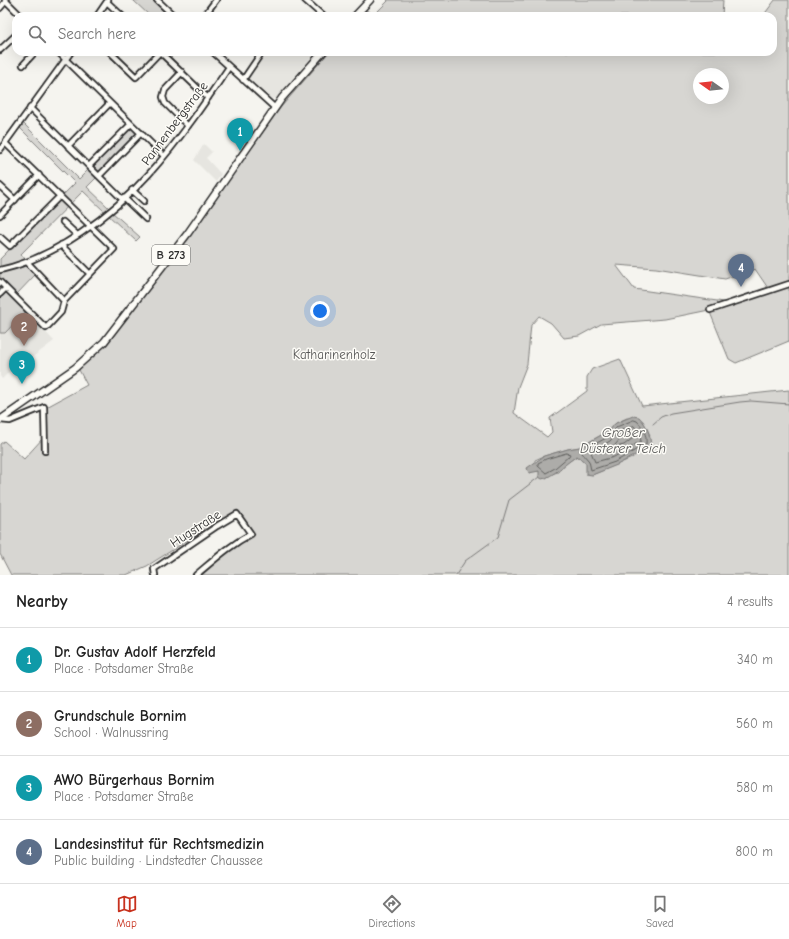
<!DOCTYPE html>
<html lang="en">
<head>
<meta charset="utf-8">
<style>
	body { margin:0; font-family:"Comic Neue",sans-serif; background:#f2f2f2; color:#222 }
	.compass { position:absolute; left:693px; top:68px; width:36px; height:36px; border-radius:50%; background:#fff; box-shadow:0 4px 16px #0002; rotate:285deg }
	.you { position:absolute; left:320px; top:311px; width:14px; height:14px; margin:-10px; border:3px solid #fff; border-radius:50%; background:#1a73e8; box-shadow:0 0 0 6px #1a73e833 }
	.badge { display:grid; place-items:center; width:26px; height:26px; border-radius:50%; background:#c8321e; color:#fff; font-size:13px; font-weight:700 }
	.pin { position:absolute; translate:-50% -33px; filter:drop-shadow(0 1px 2px #0008) }
	.pin::after { content:''; position:absolute; top:21px; width:14px; height:12px; background:inherit; clip-path:polygon(0 0,100% 0,50% 100%) }
	.list { margin:0; padding:0; list-style:none }
	h2 { display:flex; justify-content:space-between; align-items:center; height:52px; margin:0; padding:0 16px; font-size:17px }
	h2 small { font-size:13px; font-weight:400; color:#767676 }
	.list li { display:grid; grid-template-columns:26px 1fr auto; gap:12px; align-items:center; box-sizing:border-box; height:64px; padding:0 16px; border-top:1px solid #e0e0e0 }
	.list b { display:block; font-size:15px; white-space:nowrap }
	.list p { margin:0; font-size:13px; white-space:nowrap; color:#767676 }
	.list em { font-size:13px; font-style:normal; color:#767676 }
	.icon { flex:none; width:22px; height:22px; fill:none; stroke:currentColor; stroke-width:2; stroke-linecap:round; stroke-linejoin:round }
	.map { position:relative; flex:none; width:789px; height:575px; overflow:hidden }
	.search { position:absolute; background:#fff; box-shadow:0 4px 16px #0002; left:12px; right:12px; top:12px; height:44px; display:flex; align-items:center; gap:10px; box-sizing:border-box; padding:0 14px; border-radius:12px; color:#767676; font-size:15px }
	.sheet { height:308px; background:#fff }
	nav { display:flex; justify-content:space-around; align-items:center; box-sizing:border-box; height:56px; border-top:1px solid #e0e0e0; background:#fff; font-size:11px; color:#767676 }
	nav a { display:grid; justify-items:center; gap:2px }
	nav .on { color:#c8321e }
	.map>svg:first-child { display:block }
</style>
</head>
<body>
<div class="map">
<svg width="789" height="575" viewBox="0 0 789 575">
	<rect width="100%" height="100%" fill="#f5f4ef"/>
	<filter id="ink" filterUnits="userSpaceOnUse"><feTurbulence type="fractalNoise" baseFrequency=".025" numOctaves="2"/><feDisplacementMap in="SourceGraphic" scale="8" xChannelSelector="R" yChannelSelector="G"/><feConvolveMatrix kernelMatrix="1 2 1 2 8 2 1 2 1" color-interpolation-filters="sRGB"/></filter>
	<g filter="url(#ink)">
		<path fill="#e6e5e0" d="M261,52H316L275,99L267,98L243,78Z
			M204,144L212,152L206,158L221,174L216,182L194,160Z
			M26,311L54,341L26,362L27,364L17,372L13,368L2,379L0,376V333H5Z"/>
		<path fill="#d7d6d2" stroke="#81807e" fill-rule="evenodd" d="M133,0H152L168,16H150Z
			M387,0H723L722,16H361L366,10L374,15L388,1Z
			M775,0H789V341L736,363L729,359L709,310L665,319L601,324L579,336L564,338L551,323L539,316L531,325L527,364L518,387L514,413L547,437L552,432L550,418L587,391V377L592,369L620,359L642,406L789,390V575H196L251,534L237,514L220,520L147,566L126,575H11L0,554V444L4,441L24,459L43,438V409L87,385L79,370L106,343L190,234L281,107L329,52H773V16H763ZM699,74H723V98H699ZM616,265L656,268L725,279L755,269L770,291L731,303L634,289ZM627,418L643,421L650,435L639,452L632,458L592,475L586,463L577,456L564,465L558,472L551,474L545,479L539,471H534L535,460L544,456L568,449L580,447L605,433L616,423Z
			M23,123L79,179L89,169L97,177L87,187L109,208L105,212L83,191L21,254L26,260L0,268V259L75,183L20,128Z
			M133,127L137,132V135L101,173H99L93,165L129,128Z
			M112,212L140,237L136,241L108,215Z
			M25,266L35,275L16,295L0,280V273Z
			M4,293H8L26,311L5,333H0V297Z"/>
		<path fill="#adaca9" stroke="#797877" d="M633,416L639,417C647,425 650,434 651,446L617,465L592,475L586,474V463L577,456C567,462 553,477 542,479L539,477V471L529,473L527,468L544,456L568,449L580,447L605,433L616,423Z"/>
		<g fill="none" stroke-linecap="round" stroke-linejoin="round">
			<path stroke="#5f5f5d" stroke-width="1" d="M634,420L637,421C643,427 647,435 646,444L615,462L591,470L589,461L582,453V451L608,437L617,427Z
				M634,426L639,432L641,441L614,457L595,462L591,452L610,441L619,431Z
				M631,433L633,434V438L624,445L615,447V445L622,437Z
				M567,453L570,454L569,456L555,468L546,473L538,466V463L546,459Z"/>
			<path stroke="#797877" stroke-width="1" d="M653,424L661,417L671,413L740,402L751,401L789,404
				M456,575L465,561L498,537L509,500L539,477"/>
			<g stroke="#2b2b2b" stroke-width="8">
				<path id="minor" d="M5,0L21,16
					M157,0L174,16
					M305,0L323,16
					M107,2L122,16
					M0,8L6,1
					M97,16L108,0
					M204,16L216,0
					M0,50L16,35
					M58,52L164,156
					M110,52L136,77L160,52
					M160,52L208,98
					M213,52L275,108
					M23,65L35,52
					M182,72L165,90L163,97L165,103L188,126
					M243,80L262,52
					M30,108L122,199
					M5,143L114,249L64,301
					M68,146L110,103
					M0,150L71,52
					M89,166L131,124
					M99,176L141,133
					M0,186L15,200
					M132,190L144,201
					M124,198L146,219
					M0,215L39,175
					M63,222L77,235
					M0,237L10,246L60,196
					M61,245L90,274
					M0,270C55,258 112,215 149,174C179,141 204,104 229,67
					M0,282L46,328L61,312L64,301L27,262
					M0,294L6,288
					M710,310L789,284
					M0,420L10,421L44,407L45,451
					M155,575L154,569L217,526L237,514L251,534C230,545 214,560 196,575"/>
			</g>
			<g stroke="#2b2b2b" stroke-width="9">
				<path id="major" d="M355,16L370,0
					M0,420L75,368L104,342L188,233L282,98L323,52"/>
			</g>
			<use href="#minor" stroke="#fdfcf7" stroke-width="4.5"/>
			<use href="#major" stroke="#fdfcf7" stroke-width="6"/>
		</g>
	</g>
	<g text-anchor="middle" stroke-width="3" stroke-linejoin="round" paint-order="stroke">
		<rect fill="#fdfcf7" stroke="#6a6a68" stroke-width="1" x="152" y="245" width="38" height="20" rx="3"/>
		<g font-size="12" font-weight="bold" fill="#2b2b2b">
			<text x="171" y="259">B 273</text>
		</g>
		<g font-size="13" fill="#2b2b2b" stroke="#fdfcf7">
			<text transform="translate(174 123) rotate(-53)" y="5">Pannenbergstraße</text>
			<text transform="translate(195 528) rotate(-33)" y="5">Hugstraße</text>
		</g>
		<g font-size="13" fill="#565655" stroke="#fdfcf7">
			<text x="334" y="359">Katharinenholz</text>
		</g>
		<g font-size="14" font-style="italic" fill="#585857" stroke="#fdfcf7">
			<text x="623" y="437">Großer<tspan x="623" dy="16">Düsterer Teich</tspan></text>
		</g>
	</g>
</svg>
<svg class="compass" viewBox="-18 -18 36 36"><path d="M0-13l5 13h-10z" fill="#e53935"/><path d="M0 13l5-13h-10z" fill="#767676"/></svg>
<div class="you"></div>
<div class="pin badge" style="left:240px;top:151px;background:#0f9aa8">1</div>
<div class="pin badge" style="left:24px;top:346px;background:#8d6e63">2</div>
<div class="pin badge" style="left:22px;top:384px;background:#0f9aa8">3</div>
<div class="pin badge" style="left:741px;top:287px;background:#5c6f8a">4</div>
<div class="search"><svg class="icon" aria-label="search" viewBox="0 0 24 24"><circle cx="10" cy="10" r="6"/><path d="M15 15l6 6"/></svg>Search here</div>
</div>
<section class="sheet">
<h2>Nearby<small>4 results</small></h2>
<ul class="list">
<li><span class="badge" style="background:#0f9aa8">1</span><div><b>Dr. Gustav Adolf Herzfeld</b><p>Place · Potsdamer Straße</p></div><em>340 m</em></li>
<li><span class="badge" style="background:#8d6e63">2</span><div><b>Grundschule Bornim</b><p>School · Walnussring</p></div><em>560 m</em></li>
<li><span class="badge" style="background:#0f9aa8">3</span><div><b>AWO Bürgerhaus Bornim</b><p>Place · Potsdamer Straße</p></div><em>580 m</em></li>
<li><span class="badge" style="background:#5c6f8a">4</span><div><b>Landesinstitut für Rechtsmedizin</b><p>Public building · Lindstedter Chaussee</p></div><em>800 m</em></li>
</ul>
</section>
<nav>
<a class="on"><svg class="icon" aria-label="map" viewBox="0 0 24 24"><path d="M3 6l6-2 6 2 6-2v14l-6 2-6-2-6 2zM9 4v14M15 6v14"/></svg>Map</a>
<a><svg class="icon" aria-label="directions" viewBox="0 0 24 24"><path d="M12 3l9 9-9 9-9-9zM9 14v-3h6M13 9l2 2-2 2"/></svg>Directions</a>
<a><svg class="icon" aria-label="saved" viewBox="0 0 24 24"><path d="M7 4h10v16l-5-4-5 4z"/></svg>Saved</a>
</nav>
</body>
</html>
